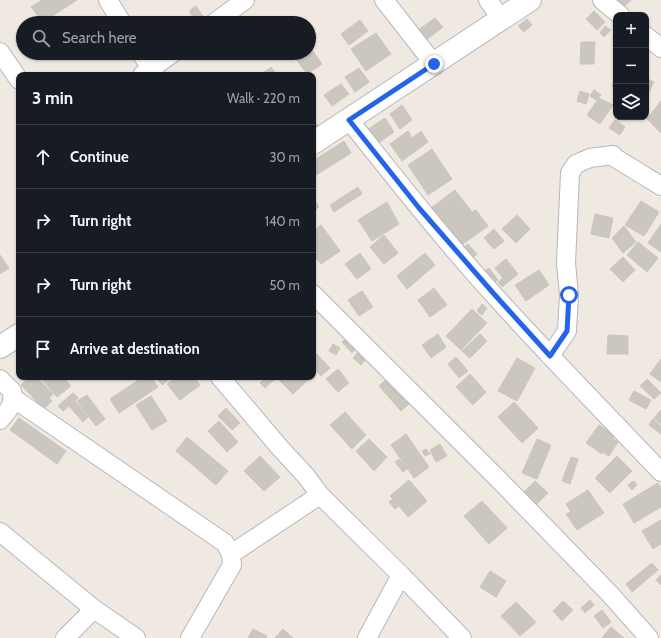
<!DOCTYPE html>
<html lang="en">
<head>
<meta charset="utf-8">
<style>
	body { margin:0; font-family:Cabin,sans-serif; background:#20242c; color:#f1f3f6 }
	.controls { position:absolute; right:12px; top:12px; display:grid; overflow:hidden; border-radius:8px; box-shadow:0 1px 3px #0004 }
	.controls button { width:36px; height:36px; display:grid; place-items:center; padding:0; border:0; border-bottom:1px solid #363941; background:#171b24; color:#f1f3f6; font:20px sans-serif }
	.stop { position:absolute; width:12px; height:12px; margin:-9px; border:3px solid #2563eb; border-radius:50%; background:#fff }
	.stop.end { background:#2563eb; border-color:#fff; box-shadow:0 1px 4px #0008 }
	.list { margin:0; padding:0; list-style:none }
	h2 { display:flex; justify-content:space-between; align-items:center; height:52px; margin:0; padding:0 16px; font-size:17px }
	h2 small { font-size:13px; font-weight:400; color:#9ea1a6 }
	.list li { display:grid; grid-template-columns:26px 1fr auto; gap:12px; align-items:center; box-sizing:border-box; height:64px; padding:0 16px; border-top:1px solid #363941 }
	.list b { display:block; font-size:15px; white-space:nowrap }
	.list em { font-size:13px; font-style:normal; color:#9ea1a6 }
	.icon { flex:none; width:22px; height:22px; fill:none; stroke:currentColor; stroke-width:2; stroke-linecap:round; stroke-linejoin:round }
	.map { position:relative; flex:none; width:661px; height:638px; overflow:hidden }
	.search { position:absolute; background:#171b24; box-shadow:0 1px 3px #0004; left:16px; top:16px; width:300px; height:44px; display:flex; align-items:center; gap:10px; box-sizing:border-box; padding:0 14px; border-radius:22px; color:#9ea1a6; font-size:15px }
	.panel { position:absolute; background:#171b24; box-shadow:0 1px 3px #0004; left:16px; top:72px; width:300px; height:308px; border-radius:8px }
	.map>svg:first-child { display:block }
</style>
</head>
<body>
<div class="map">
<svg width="661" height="638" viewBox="0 0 661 638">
	<rect width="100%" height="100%" fill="#efe9e1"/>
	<path fill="#cbc7bf" stroke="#cbc5ba" d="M42,0H77L43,22L31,7Z
		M613,0H631L621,9Z
		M196,6L205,19L199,23H197L189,11Z
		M594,11L605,22L597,30L586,19Z
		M103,16L107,23H93Z
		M435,18L443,27L422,43L414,33Z
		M527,19L532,25L524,32L518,26Z
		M360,20L368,31L349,45L341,34Z
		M605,26L611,30L604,37L600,33Z
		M376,33L391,54L366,71L351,49Z
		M581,42H595L594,64H580Z
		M309,46L322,64L307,74L292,53H309Z
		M271,67L277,75H266L264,72Z
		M359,68L369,82L355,92L345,77Z
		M616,77V88L612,86Z
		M646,78L654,82L646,98Z
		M341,84L349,94L332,106L324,95Z
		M594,90L601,95L596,100L590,96Z
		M580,91L589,94L586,104L577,101Z
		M599,98L613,105L600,124L587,115Z
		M661,101V133L647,119Z
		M402,105L412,120L400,129L390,114Z
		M385,118L394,132L374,146L364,132Z
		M313,119L318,126L313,129Z
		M615,120L625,127L620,135L609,128Z
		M408,131L412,138L421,131L428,142L402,161L390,144Z
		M344,141L351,153L313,177V161Z
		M432,149L452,179L428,195L408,165Z
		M358,187L362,194L334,212L330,205Z
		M455,190L472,212L476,210L488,226L456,249L427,211Z
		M313,198L319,207L313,211Z
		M641,201L659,212L644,236L625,225Z
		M387,202L399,224L372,241L358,220Z
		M595,214L613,218L609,238L591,234Z
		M517,215L530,229L516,243L502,229Z
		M661,224V252L648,243Z
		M321,225L340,251L321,264L313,254V231Z
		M624,226L636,242L623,253L612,238Z
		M494,229L504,241L494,249L484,238Z
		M384,235L398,253L384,264L370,247Z
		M638,242L658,258L647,272L627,255Z
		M468,244L477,254L468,261L460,251Z
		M360,253L371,269L357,279L345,264Z
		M425,253L435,265L407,289L397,276Z
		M0,255L9,268L0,274Z
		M623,257L635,270L623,282L610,269Z
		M506,259L518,274L502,287L498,282L503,278L495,268Z
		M489,268L498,280L495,282L498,286L483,272Z
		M539,270L549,285L526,301L515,285Z
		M434,288L447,305L430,317L418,300Z
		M362,291L373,307L359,316L348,300Z
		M482,304L487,308L482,315L477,311Z
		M472,309L487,323L461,350L446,336Z
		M438,334L446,347L431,358L422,345Z
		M480,334L487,341L470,358L462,351Z
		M608,335L628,336V354H607Z
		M348,336L359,346L352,353L342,342Z
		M333,344L340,348L336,355L329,351Z
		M313,350L330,368L321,376L313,368Z
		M359,351L367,358L361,365L353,358Z
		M456,357L468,371L459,378L448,364Z
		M517,358L535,368L517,401L498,391Z
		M661,359V382L650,374Z
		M338,369L349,383L338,392L326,379Z
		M470,374L486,392L473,405L456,387Z
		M30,377H37L53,394L49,398L52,401L44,409L21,385Z
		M40,377H63L71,386L57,397Z
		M143,377H151L158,387L119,413L110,399Z
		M156,377H172L162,385Z
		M176,377H194L200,385L180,400L167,384Z
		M266,377H275L276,378L265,388L260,383Z
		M276,377H311L293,394Z
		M389,377L411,402L401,411L379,386Z
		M647,379L661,393L654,399L640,386Z
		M634,391L651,400L646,409L629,400Z
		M73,393L78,398L75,401L88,417L83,422L69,406L63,411L58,406Z
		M87,395L105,419L96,426L77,401Z
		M151,396L167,421L152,430L136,405Z
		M514,402L538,428L522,443L498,417Z
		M226,408L240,423L232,430L218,416Z
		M661,410V424L654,418Z
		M345,412L366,435L352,449L330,425Z
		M19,418L66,451L57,464L10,430Z
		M653,419L661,426V434L649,425Z
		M219,421L238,442L227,452L208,431Z
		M599,425L615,436L613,439L618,442L609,456L603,452L602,454L586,443Z
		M406,434L429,467L414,478L391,445Z
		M187,437L228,471L216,485L176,451Z
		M369,439L387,457L374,471L356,451Z
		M537,439L551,445L537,479L522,473Z
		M440,444L447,456L436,462L430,450Z
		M426,449L430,454L425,456L422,451Z
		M260,456L280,477L264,491L244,471Z
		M617,456L632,471L610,493L595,478Z
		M571,457L578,459L570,484L562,481Z
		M399,459L407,469L403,472L395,462Z
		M409,480L427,501L408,517L399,506L395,509L389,502L393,499L390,496Z
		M535,481L548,493L535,506L522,494Z
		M634,481L637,485L632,490L628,485Z
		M658,483L661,488V507L634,523L623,504Z
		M588,490L604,513L577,530L566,514L571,512L566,504Z
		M482,501L507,528L489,544L464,516Z
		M661,520V544L653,549L642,531Z
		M652,563L658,570L632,592L626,584Z
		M490,571L506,581L496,597L480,587Z
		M661,575V585L656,580Z
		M590,600L594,605L585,613L581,608Z
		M563,601L573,610L562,621L553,611Z
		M516,602L536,622L520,636L501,616Z
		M602,610L611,622L603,628L594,616Z
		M611,627L624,638H602Z
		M253,629L267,636L266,638H248Z
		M283,629L293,638H275Z"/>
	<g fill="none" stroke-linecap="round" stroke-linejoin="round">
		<g stroke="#b4b7c1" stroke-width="20">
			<path id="minor" d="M108,0L122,23
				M384,0L434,64
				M488,0L501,19
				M602,0L620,15
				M214,23L245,0
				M646,36L661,48
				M0,52L19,80
				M141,53L155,75
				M142,75L173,53
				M349,120C396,179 443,239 494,295C548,355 605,413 661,472
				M313,294L507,488L609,593L649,638
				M550,356L567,331L569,295L566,263L570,173L576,164L590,158L613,155L612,156L661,186
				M220,377L281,449L306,476L320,495L401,575L462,638
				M0,379L12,391C14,406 9,409 0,420
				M13,398L225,543L231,554L232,565L190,638
				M0,532L94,609L136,638
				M231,554L320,495
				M65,638L94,609
				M367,638L401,575"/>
		</g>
		<g stroke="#b4b7c1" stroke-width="24">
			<path id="secondary" d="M313,143L530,0
				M0,347L19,335"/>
		</g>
		<use href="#minor" stroke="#fff" stroke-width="18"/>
		<use href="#secondary" stroke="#fff" stroke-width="22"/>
	</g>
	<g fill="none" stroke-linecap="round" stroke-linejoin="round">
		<path stroke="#2563eb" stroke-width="5" d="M434,64L349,120L419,208L494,294L550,356L567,331L569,295"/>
	</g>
</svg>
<div class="controls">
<button>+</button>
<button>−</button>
<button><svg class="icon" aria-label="layers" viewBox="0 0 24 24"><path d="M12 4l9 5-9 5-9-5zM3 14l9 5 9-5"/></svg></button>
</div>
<div class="stop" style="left:569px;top:295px"></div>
<div class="stop end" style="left:434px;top:64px"></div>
<div class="search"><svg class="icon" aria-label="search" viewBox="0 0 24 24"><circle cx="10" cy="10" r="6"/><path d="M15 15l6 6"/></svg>Search here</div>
<section class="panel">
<h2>3 min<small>Walk · 220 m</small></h2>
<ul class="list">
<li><svg class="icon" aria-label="ahead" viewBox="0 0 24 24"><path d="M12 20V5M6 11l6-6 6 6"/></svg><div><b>Continue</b></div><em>30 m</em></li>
<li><svg class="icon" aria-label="right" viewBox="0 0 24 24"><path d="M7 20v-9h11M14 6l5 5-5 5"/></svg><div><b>Turn right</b></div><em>140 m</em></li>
<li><svg class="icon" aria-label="right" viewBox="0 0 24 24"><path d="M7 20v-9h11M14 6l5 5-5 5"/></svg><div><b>Turn right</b></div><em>50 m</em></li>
<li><svg class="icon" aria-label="arrive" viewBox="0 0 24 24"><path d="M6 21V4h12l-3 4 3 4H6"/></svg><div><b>Arrive at destination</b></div></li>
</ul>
</section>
</div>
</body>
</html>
